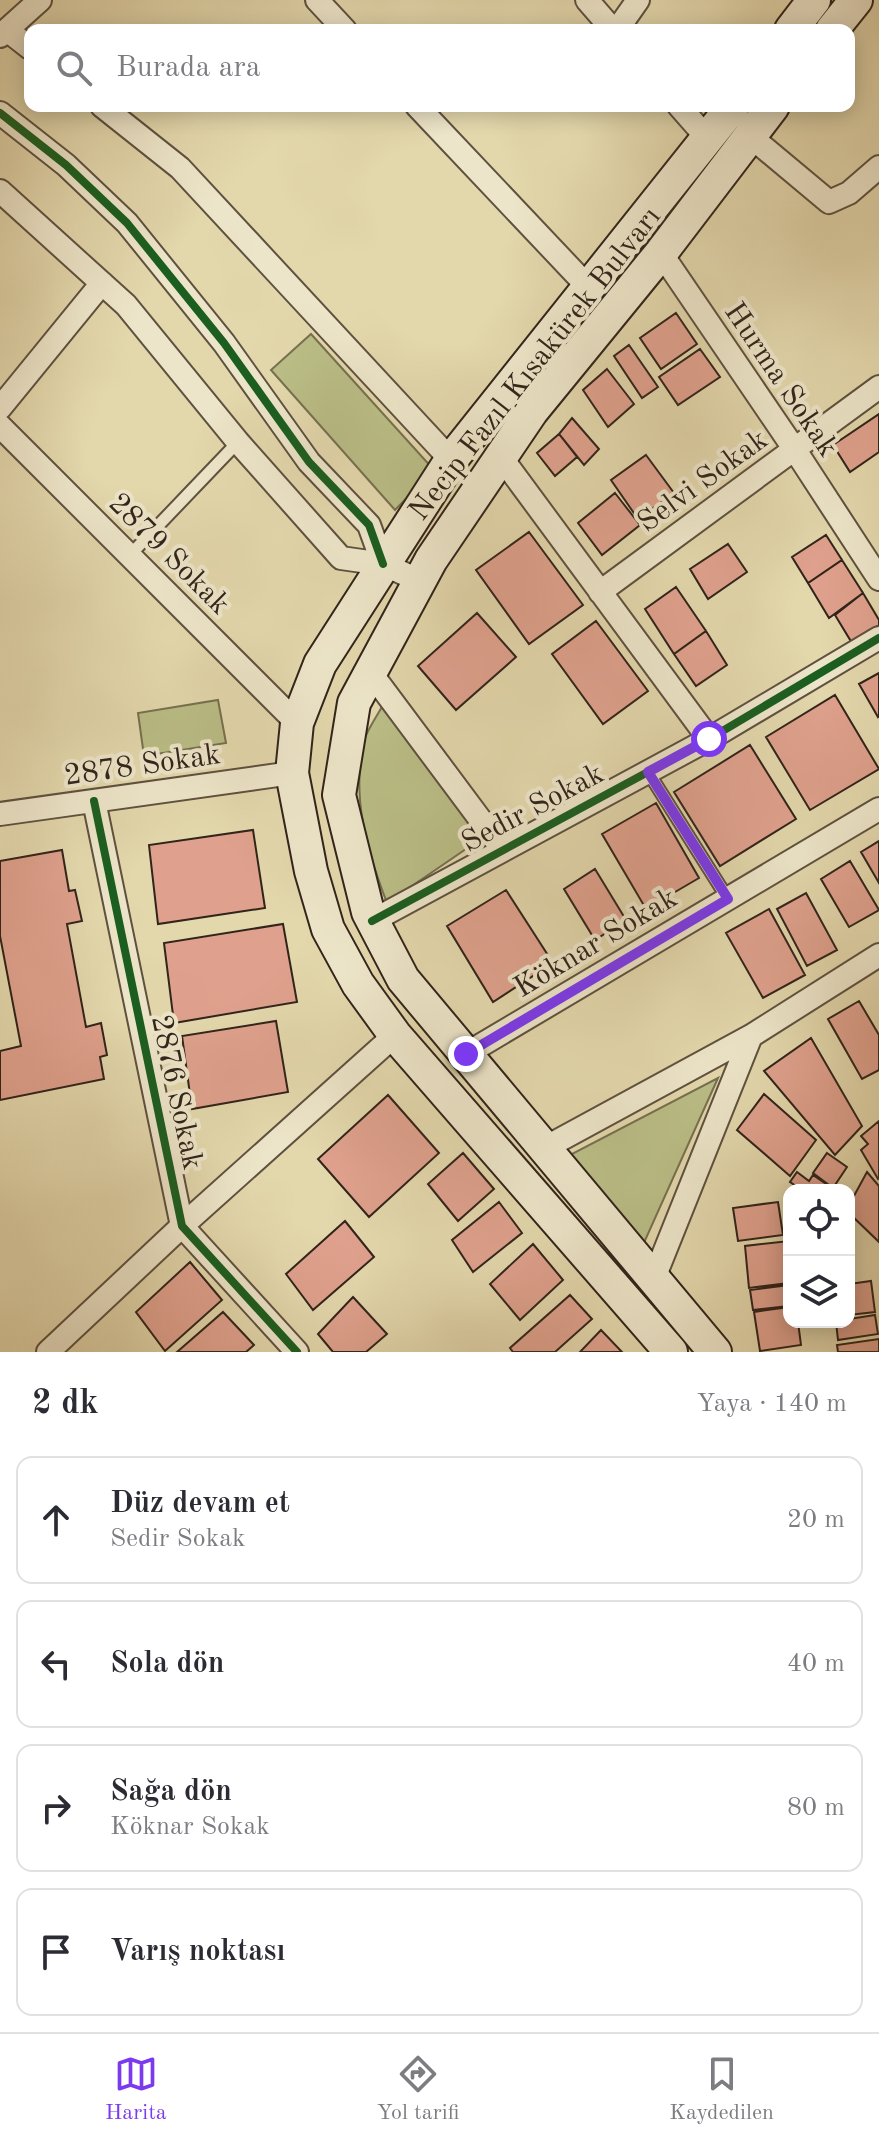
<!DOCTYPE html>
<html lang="tr">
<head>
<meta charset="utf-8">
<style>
	body { margin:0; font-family:"Old Standard TT",serif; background:#f2f2f3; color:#2b2b33 }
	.controls { position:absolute; right:24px; bottom:24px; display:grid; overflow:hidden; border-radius:16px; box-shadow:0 4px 20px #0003 }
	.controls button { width:72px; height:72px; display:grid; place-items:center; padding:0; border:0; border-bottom:2px solid #e1e1e2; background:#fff; color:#2b2b33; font:40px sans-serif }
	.stop { position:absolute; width:24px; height:24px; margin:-18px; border:6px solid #7c3aed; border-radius:50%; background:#fff }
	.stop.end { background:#7c3aed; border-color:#fff; box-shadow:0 2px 8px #0008 }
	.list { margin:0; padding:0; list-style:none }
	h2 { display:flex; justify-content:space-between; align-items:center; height:104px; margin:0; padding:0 32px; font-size:34px }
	h2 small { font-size:26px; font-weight:400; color:#7c7c81 }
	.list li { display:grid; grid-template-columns:52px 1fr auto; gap:24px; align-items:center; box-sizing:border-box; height:128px; margin:0 16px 16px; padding:0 16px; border:2px solid #e1e1e2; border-radius:16px }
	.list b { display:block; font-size:30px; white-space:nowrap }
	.list p { margin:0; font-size:26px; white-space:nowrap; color:#7c7c81 }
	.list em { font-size:26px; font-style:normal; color:#7c7c81 }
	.icon { flex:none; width:44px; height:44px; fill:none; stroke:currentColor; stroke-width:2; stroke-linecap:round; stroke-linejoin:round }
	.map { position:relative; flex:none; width:879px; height:1352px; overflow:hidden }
	.search { position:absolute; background:#fff; box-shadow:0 4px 20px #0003; left:24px; right:24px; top:24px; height:88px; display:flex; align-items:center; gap:20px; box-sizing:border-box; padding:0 28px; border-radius:16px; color:#7c7c81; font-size:30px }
	.sheet { height:680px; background:#fff }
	nav { display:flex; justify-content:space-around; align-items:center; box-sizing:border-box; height:112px; border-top:2px solid #e1e1e2; background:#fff; font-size:22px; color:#7c7c81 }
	nav a { display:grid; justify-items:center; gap:4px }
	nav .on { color:#7c3aed }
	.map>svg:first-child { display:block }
</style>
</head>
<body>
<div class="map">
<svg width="879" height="1352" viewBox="0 0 879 1352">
	<rect width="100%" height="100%" fill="#e3d7ac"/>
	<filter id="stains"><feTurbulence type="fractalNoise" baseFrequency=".0025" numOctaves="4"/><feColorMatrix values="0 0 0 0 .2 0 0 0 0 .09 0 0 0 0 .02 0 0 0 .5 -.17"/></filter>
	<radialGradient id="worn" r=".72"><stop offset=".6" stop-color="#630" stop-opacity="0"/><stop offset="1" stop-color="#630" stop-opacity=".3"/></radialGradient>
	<path fill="#babd86" stroke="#767050" stroke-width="2" d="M311,334L434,470L395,510L271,370Z
		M218,700L226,743L144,756L138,713Z
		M383,705L482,838L387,903C367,851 350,794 365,738C369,727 377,716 383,705Z
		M718,1078L643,1245L568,1156Z"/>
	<path fill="#dfa18d" stroke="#31241b" stroke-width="2" d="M676,313L697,344L661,369L640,338Z
		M629,345L658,387L642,398L614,356Z
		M700,349L720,377L678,405L659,377Z
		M607,369L634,404L608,427L583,390Z
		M879,414V452L850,472L833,445Z
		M572,418L599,449L584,465L559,434Z
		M559,434L577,457L555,476L537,453Z
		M646,455L674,493L638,519L611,480Z
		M615,493L640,525L602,555L578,523Z
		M529,532L583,605L529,644L476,570Z
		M826,535L842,560L808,583L792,557Z
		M728,544L747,572L708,599L690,569Z
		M842,560L863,593L829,618L808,583Z
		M676,587L706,631L674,654L645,609Z
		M863,593L879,620V625L852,643L835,615Z
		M477,613L516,657L456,710L418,666Z
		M596,621L648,691L603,724L552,654Z
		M706,631L727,665L696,686L674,654Z
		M879,673V716L878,717L859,684Z
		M835,695L879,769L810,810L766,737Z
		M750,745L796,819L720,866L674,792Z
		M656,803L699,878L646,909L602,834Z
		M253,830L265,908L158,924L149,845Z
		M879,841V883L861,852Z
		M62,850L69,891L75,890L82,921L67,924L86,1027L101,1023L107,1055L100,1057L104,1079L0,1100V1051L21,1046L0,936V861Z
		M850,861L879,910L849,927L821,879Z
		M595,869L626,920L595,940L564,889Z
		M506,890L553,963L493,1002L447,926Z
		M806,893L837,950L807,966L777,909Z
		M769,909L805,975L763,998L726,933Z
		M283,924L297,1002L174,1023L164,943Z
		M859,1001L879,1035V1070L862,1079L828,1019Z
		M276,1021L288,1092L192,1109L182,1036Z
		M811,1038L862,1126L835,1155L764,1071Z
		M764,1094L816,1140L790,1176L737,1130Z
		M388,1095L439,1153L369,1217L318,1159Z
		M879,1121V1178L878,1179L861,1150L868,1144L861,1136Z
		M463,1153L494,1189L458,1221L428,1184Z
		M827,1153L847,1167L833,1188L813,1173Z
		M797,1172L809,1181L813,1175L829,1186L826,1190H802L790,1182Z
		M867,1172L879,1186V1242L849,1213V1205Z
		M499,1202L522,1233L473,1272L452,1240Z
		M778,1202L783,1235L738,1241L733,1208Z
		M345,1221L374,1257L313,1310L286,1274Z
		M789,1241V1283L749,1288L745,1246Z
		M533,1244L563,1280L520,1320L490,1284Z
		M190,1262L222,1300L165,1351L136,1312Z
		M871,1281L875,1312L849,1315V1284Z
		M789,1285V1306L753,1310L750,1290Z
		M570,1295L592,1319L555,1352H513L510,1348Z
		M353,1297L387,1334L366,1352H333L318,1334Z
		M789,1307V1322H798L801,1345L760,1351L754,1312Z
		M223,1312L254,1345L246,1352H177Z
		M875,1315L878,1334L838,1340L836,1322H849V1319Z
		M601,1330L622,1352H580Z
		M879,1339V1352H838L837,1345Z"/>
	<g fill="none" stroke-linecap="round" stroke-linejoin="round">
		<g stroke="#5e513f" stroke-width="15">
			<path id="service" d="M130,555L238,442
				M648,772L728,899"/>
		</g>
		<g stroke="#5e513f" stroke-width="26">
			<path id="minor" d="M317,0L345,30
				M587,0L613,30
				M7,30L30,48
				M617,30L638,0
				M0,36L40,0
				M102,106L180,168L451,460
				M417,106L590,289
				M679,106L708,139
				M0,113L66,165L127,223L224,343L309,462L369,525L383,564
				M750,136L829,202L849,193L879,167
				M0,191L126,305L238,442L341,558L383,564L420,581
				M661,253L795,450L879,579
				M0,408L102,283
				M0,426L297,723
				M501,457L709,739
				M600,592L879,387
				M371,673L503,850
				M94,801L182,1226L297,1352
				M0,814L292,773
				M372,921L709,739L879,638
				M466,1054L879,809
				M543,1149L751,1036L879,955
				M654,1278L751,1036
				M48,1352L182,1226L395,1035"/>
		</g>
		<g stroke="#31241b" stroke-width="36">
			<path id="secondary" d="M791,30L814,0
				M832,30L856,0
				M671,1352L395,1035L358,984L328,929L311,871L292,773L297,723L320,664L451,460L733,106
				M715,1352L403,979L368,912L339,795L354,703L431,560L532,411L661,253L773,106"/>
		</g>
		<use href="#service" stroke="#ede5c9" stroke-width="11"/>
		<use href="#minor" stroke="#ede5c9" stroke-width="22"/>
		<use href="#secondary" stroke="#ede5c9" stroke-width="32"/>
		<g stroke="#ede5c9" stroke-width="13">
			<path id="cycleway" d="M0,113L66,165L127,223L224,343L309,462L369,525L383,564
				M94,801L182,1226L297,1352
				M372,921L709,739L879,638"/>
		</g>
		<use href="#cycleway" stroke="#1b5e20" stroke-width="8"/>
	</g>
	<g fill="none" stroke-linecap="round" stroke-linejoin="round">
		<path stroke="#7c3aed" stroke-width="10" d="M466,1054L728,899L648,772L709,739"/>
	</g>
	<g text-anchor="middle" stroke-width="8" stroke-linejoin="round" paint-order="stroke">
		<g font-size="30" fill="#31241b" stroke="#ede5c9">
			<text transform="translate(534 363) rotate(-52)" y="10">Necip Fazıl Kısakürek Bulvarı</text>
			<text transform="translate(782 379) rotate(56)" y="10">Hurma Sokak</text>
			<text transform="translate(702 480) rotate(-36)" y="10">Selvi Sokak</text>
			<text transform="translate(170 553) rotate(45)" y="10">2879 Sokak</text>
			<text transform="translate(142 764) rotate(-8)" y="10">2878 Sokak</text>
			<text transform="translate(532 807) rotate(-28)" y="10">Sedir Sokak</text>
			<text transform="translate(595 942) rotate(-31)" y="10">Köknar Sokak</text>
			<text transform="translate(178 1092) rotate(78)" y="10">2876 Sokak</text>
		</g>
	</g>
	<rect width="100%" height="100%" filter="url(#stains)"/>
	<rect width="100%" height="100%" fill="url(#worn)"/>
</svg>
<div class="controls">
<button><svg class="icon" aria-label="locate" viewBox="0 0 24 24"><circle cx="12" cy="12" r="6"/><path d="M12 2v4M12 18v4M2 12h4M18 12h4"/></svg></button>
<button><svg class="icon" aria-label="layers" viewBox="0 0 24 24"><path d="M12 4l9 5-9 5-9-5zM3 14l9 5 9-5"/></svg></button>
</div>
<div class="stop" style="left:709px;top:739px"></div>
<div class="stop end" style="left:466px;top:1054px"></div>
<div class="search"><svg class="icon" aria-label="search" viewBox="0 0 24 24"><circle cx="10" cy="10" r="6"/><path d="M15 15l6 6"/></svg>Burada ara</div>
</div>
<section class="sheet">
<h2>2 dk<small>Yaya · 140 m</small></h2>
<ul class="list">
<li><svg class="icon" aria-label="ahead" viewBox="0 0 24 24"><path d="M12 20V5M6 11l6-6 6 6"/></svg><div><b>Düz devam et</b><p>Sedir Sokak</p></div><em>20 m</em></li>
<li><svg class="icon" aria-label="left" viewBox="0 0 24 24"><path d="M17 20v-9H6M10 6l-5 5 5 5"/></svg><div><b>Sola dön</b></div><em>40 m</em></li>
<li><svg class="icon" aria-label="right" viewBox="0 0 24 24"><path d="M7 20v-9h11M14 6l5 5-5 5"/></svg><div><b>Sağa dön</b><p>Köknar Sokak</p></div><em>80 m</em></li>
<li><svg class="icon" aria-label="arrive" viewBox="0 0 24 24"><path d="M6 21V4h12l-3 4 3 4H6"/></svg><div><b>Varış noktası</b></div></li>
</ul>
</section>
<nav>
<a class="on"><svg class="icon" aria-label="map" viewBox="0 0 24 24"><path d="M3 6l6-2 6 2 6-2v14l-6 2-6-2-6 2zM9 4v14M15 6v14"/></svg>Harita</a>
<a><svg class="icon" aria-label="directions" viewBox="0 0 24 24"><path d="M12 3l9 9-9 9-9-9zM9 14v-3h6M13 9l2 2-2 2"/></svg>Yol tarifi</a>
<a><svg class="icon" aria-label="saved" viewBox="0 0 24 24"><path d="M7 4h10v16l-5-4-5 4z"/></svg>Kaydedilen</a>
</nav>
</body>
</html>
